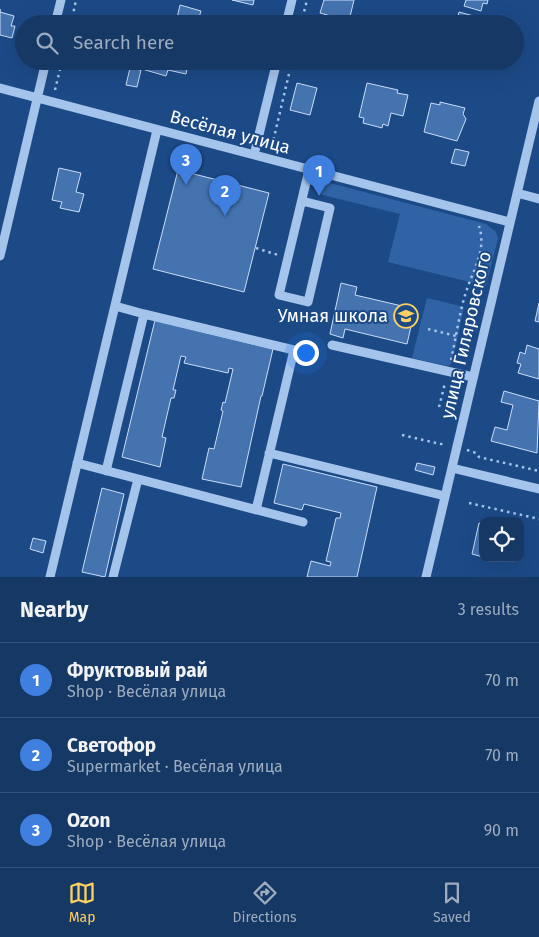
<!DOCTYPE html>
<html lang="en">
<head>
<meta charset="utf-8">
<style>
	body { margin:0; font-family:"Fira Sans",sans-serif; background:#22436e; color:#f1f3f6 }
	.controls { position:absolute; right:15px; bottom:15px; display:grid; overflow:hidden; border-radius:10px; box-shadow:0 5px 20px #0002 }
	.controls button { width:45px; height:45px; display:grid; place-items:center; padding:0; border:0; border-bottom:1px solid #345279; background:#153865; color:#f1f3f6; font:25px sans-serif }
	.you { position:absolute; left:305px; top:352px; width:18px; height:18px; margin:-12px; border:4px solid #fff; border-radius:50%; background:#1a73e8; box-shadow:0 0 0 8px #1a73e833 }
	.badge { display:grid; place-items:center; width:32px; height:32px; border-radius:50%; background:#fcd061; color:#fff; font-size:16px; font-weight:700 }
	.pin { position:absolute; translate:-50% -41px; filter:drop-shadow(0 1px 2px #0008) }
	.pin::after { content:''; position:absolute; top:26px; width:18px; height:15px; background:inherit; clip-path:polygon(0 0,100% 0,50% 100%) }
	.list { margin:0; padding:0; list-style:none }
	h2 { display:flex; justify-content:space-between; align-items:center; height:65px; margin:0; padding:0 20px; font-size:21px }
	h2 small { font-size:16px; font-weight:400; color:#9dacbf }
	.list li { display:grid; grid-template-columns:32px 1fr auto; gap:15px; align-items:center; box-sizing:border-box; height:75px; padding:0 20px; border-top:1px solid #345279 }
	.list b { display:block; font-size:19px; white-space:nowrap }
	.list p { margin:0; font-size:16px; white-space:nowrap; color:#9dacbf }
	.list em { font-size:16px; font-style:normal; color:#9dacbf }
	.icon { flex:none; width:28px; height:28px; fill:none; stroke:currentColor; stroke-width:2; stroke-linecap:round; stroke-linejoin:round }
	.map { position:relative; flex:none; width:539px; height:577px; overflow:hidden }
	.search { position:absolute; background:#153865; box-shadow:0 5px 20px #0002; left:15px; right:15px; top:15px; height:55px; display:flex; align-items:center; gap:12px; box-sizing:border-box; padding:0 18px; border-radius:28px; color:#9dacbf; font-size:19px }
	.sheet { height:290px; background:#153865 }
	nav { display:flex; justify-content:space-around; align-items:center; box-sizing:border-box; height:70px; border-top:1px solid #345279; background:#153865; font-size:14px; color:#9dacbf }
	nav a { display:grid; justify-items:center; gap:2px }
	nav .on { color:#fcd061 }
	.map>svg:first-child { display:block }
</style>
</head>
<body>
<div class="map">
<svg width="539" height="577" viewBox="0 0 539 577">
	<rect width="100%" height="100%" fill="#1c4a87"/>
	<path fill="#2f63a5" d="M326,182L486,224L496,232L498,238L486,286L388,262L400,214L319,194L322,186Z
		M427,298L464,307L452,363L448,366L412,358Z"/>
	<path fill="#4473b0" stroke="#c9def8" d="M232,0H254L253,5Z
		M324,0H354L349,21L320,13Z
		M466,0H488L487,4L483,3L481,11L464,6Z
		M180,5L201,11L197,24L177,18Z
		M0,9V12L14,16L11,26H15L12,38L0,35Z
		M459,12L481,18L480,24H456Z
		M78,61H104H98L97,66Z
		M144,61H189L186,74L168,70L166,76L142,69Z
		M130,68L141,70L137,87L126,85Z
		M297,83L317,88L310,115L290,110Z
		M367,83L398,90L397,93L408,95L403,116L391,113L388,126L383,124L382,128L363,123L364,118L359,117Z
		M440,102L465,108L463,114L466,119L457,141L424,132L431,103L440,105Z
		M455,149L469,152L465,166L451,163Z
		M59,168L81,173L76,192L84,194L79,212L60,208L62,202L52,200Z
		M178,170L269,193L244,292L153,269Z
		M341,283L357,287L355,295L415,309L407,344L345,329L343,338L330,334Z
		M539,303V322L535,321Z
		M155,320L273,349L262,396H261L241,487L202,479L209,448L214,449L223,411L221,410L223,402L225,403L233,369L229,368L228,373L184,363L186,357L181,356L173,390H176L174,398H171L162,437L166,438L160,467L122,457Z
		M527,345L539,349V379L518,373L521,364L517,363L520,352L525,354Z
		M504,391L539,401L537,453L491,441L495,427L507,430L513,405L501,402Z
		M417,463L435,467L433,475L415,470Z
		M283,464L377,487L357,577H307L311,561L330,566L331,562L326,561L336,518H340L341,513L304,504L302,510L274,503Z
		M102,488L124,494L105,577L82,572Z
		M479,523L483,524V557L472,554Z
		M33,538L46,541L43,553L30,549Z"/>
	<g fill="none" stroke-linecap="round" stroke-linejoin="round">
		<path stroke="#a4c4eb" stroke-width="2.5" stroke-dasharray="2.5 4" stroke-linecap="butt" d="M71,24L76,0
			M301,24L307,0
			M55,90L62,61
			M272,146L292,61
			M256,248L278,255
			M428,329L456,336
			M451,360C456,338 459,314 466,292C473,270 487,250 479,226
			M439,407L445,383
			M402,435L445,445
			M467,450L476,453L479,457L539,471
			M469,503L539,519"/>
		<path stroke="#a4c4eb" stroke-width="9" d="M55,24L61,0
			M286,24L292,0
			M0,88L509,222
			M254,155L277,61
			M517,193L539,199
			M302,201L330,208L308,302L279,295L309,170
			M0,256L46,61
			M115,306L144,314
			M332,345L473,377
			M269,453L445,496
			M77,463L303,522
			M452,468L539,489
			M106,471L144,314L294,350L256,510
			M50,577L157,130
			M113,577L138,479
			M426,577L539,101"/>
	</g>
	<defs>
		<g id="school-ring" transform="scale(1.25)"><circle r="9.5" fill="#1c4a87" stroke="#fcd061" stroke-width="1.5"/><path d="M0-5L7-2L0 1L-7-2ZM-4 1L0 2.5L4 1V4Q0 6-4 4Z" fill="#fcd061"/></g>
	</defs>
	<g fill-rule="evenodd">
		<use href="#school-ring" x="406" y="316"/>
	</g>
	<g text-anchor="middle" stroke-width="4" stroke-linejoin="round" paint-order="stroke">
		<g font-size="18" fill="#fff" stroke="#1c4a87">
			<text transform="translate(230 132) rotate(15)" y="6">Весёлая улица</text>
			<text transform="translate(466 335) rotate(-77)" y="6">улица Гиляровского</text>
		</g>
		<g font-size="18" fill="#fff" stroke="#1c4a87" text-anchor="end">
			<text x="388" y="322">Умная школа</text>
		</g>
	</g>
</svg>
<div class="controls">
<button><svg class="icon" aria-label="locate" viewBox="0 0 24 24"><circle cx="12" cy="12" r="6"/><path d="M12 2v4M12 18v4M2 12h4M18 12h4"/></svg></button>
</div>
<div class="you"></div>
<div class="pin badge" style="left:319px;top:196px;background:#3f7fe0">1</div>
<div class="pin badge" style="left:225px;top:216px;background:#3f7fe0">2</div>
<div class="pin badge" style="left:186px;top:185px;background:#3f7fe0">3</div>
<div class="search"><svg class="icon" aria-label="search" viewBox="0 0 24 24"><circle cx="10" cy="10" r="6"/><path d="M15 15l6 6"/></svg>Search here</div>
</div>
<section class="sheet">
<h2>Nearby<small>3 results</small></h2>
<ul class="list">
<li><span class="badge" style="background:#3f7fe0">1</span><div><b>Фруктовый рай</b><p>Shop · Весёлая улица</p></div><em>70 m</em></li>
<li><span class="badge" style="background:#3f7fe0">2</span><div><b>Светофор</b><p>Supermarket · Весёлая улица</p></div><em>70 m</em></li>
<li><span class="badge" style="background:#3f7fe0">3</span><div><b>Ozon</b><p>Shop · Весёлая улица</p></div><em>90 m</em></li>
</ul>
</section>
<nav>
<a class="on"><svg class="icon" aria-label="map" viewBox="0 0 24 24"><path d="M3 6l6-2 6 2 6-2v14l-6 2-6-2-6 2zM9 4v14M15 6v14"/></svg>Map</a>
<a><svg class="icon" aria-label="directions" viewBox="0 0 24 24"><path d="M12 3l9 9-9 9-9-9zM9 14v-3h6M13 9l2 2-2 2"/></svg>Directions</a>
<a><svg class="icon" aria-label="saved" viewBox="0 0 24 24"><path d="M7 4h10v16l-5-4-5 4z"/></svg>Saved</a>
</nav>
</body>
</html>
